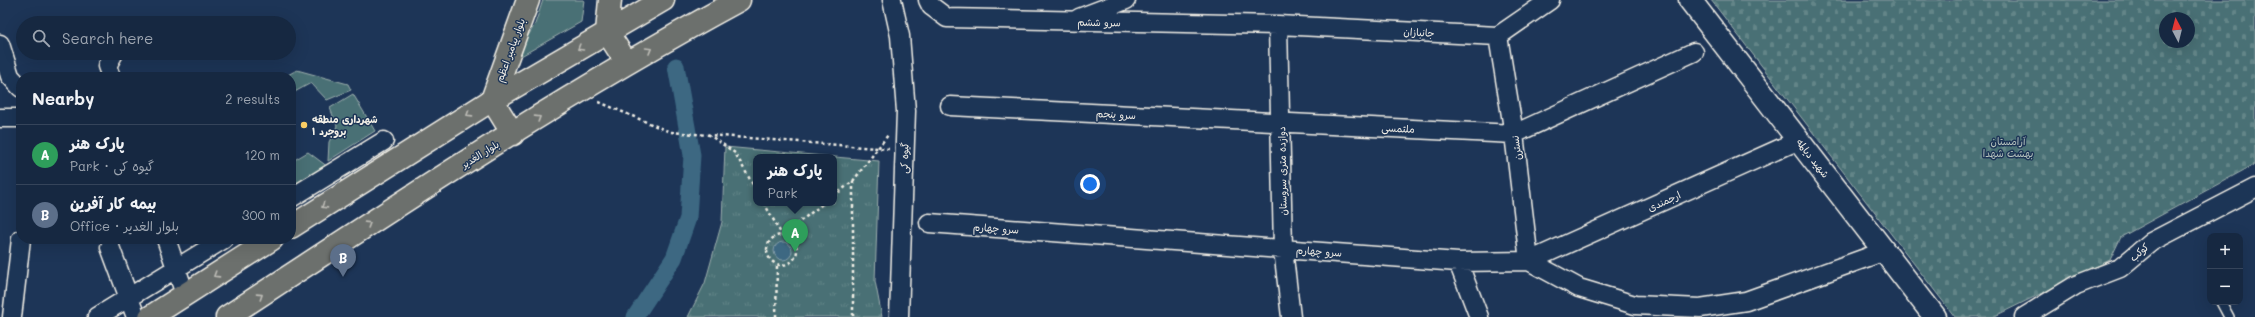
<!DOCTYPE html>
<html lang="en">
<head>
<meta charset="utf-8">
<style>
	body { margin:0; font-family:Mali,"Playpen Sans Arabic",sans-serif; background:#1f3048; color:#f1f3f6 }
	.controls { position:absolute; right:12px; bottom:12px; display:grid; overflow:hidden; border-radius:8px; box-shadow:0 4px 16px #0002 }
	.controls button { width:36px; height:36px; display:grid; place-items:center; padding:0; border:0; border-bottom:1px solid #35445a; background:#162841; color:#f1f3f6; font:20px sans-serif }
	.compass { position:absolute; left:2159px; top:12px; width:36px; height:36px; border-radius:50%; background:#162841; box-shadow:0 4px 16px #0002; rotate:353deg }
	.you { position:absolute; left:1090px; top:184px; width:14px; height:14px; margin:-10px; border:3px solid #fff; border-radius:50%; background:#1a73e8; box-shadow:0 0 0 6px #1a73e833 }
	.badge { display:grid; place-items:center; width:26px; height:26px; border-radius:50%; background:#bca0f2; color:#fff; font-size:13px; font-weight:700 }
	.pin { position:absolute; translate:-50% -33px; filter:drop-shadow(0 1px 2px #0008) }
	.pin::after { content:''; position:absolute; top:21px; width:14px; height:12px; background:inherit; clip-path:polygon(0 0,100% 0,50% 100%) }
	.popup { position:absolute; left:753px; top:154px; width:84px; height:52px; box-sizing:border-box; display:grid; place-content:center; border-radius:8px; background:#162841; filter:drop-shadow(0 1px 3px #0005); font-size:13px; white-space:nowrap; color:#9ea6b1 }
	.popup b { font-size:15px; color:#f1f3f6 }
	.popup::after { content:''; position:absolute; left:50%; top:100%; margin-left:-8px; border:8px solid transparent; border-top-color:#162841 }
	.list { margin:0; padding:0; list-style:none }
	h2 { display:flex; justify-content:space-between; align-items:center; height:52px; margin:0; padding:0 16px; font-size:17px }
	h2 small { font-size:13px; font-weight:400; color:#9ea6b1 }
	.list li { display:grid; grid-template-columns:26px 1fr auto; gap:12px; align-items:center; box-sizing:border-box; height:60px; padding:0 16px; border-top:1px solid #35445a }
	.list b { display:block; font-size:15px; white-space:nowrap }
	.list p { margin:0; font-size:13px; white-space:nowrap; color:#9ea6b1 }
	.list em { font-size:13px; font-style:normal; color:#9ea6b1 }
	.icon { flex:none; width:22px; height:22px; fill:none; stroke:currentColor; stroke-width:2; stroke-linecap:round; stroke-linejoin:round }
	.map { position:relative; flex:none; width:2255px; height:317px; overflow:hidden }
	.search { position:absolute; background:#162841; box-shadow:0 4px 16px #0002; left:16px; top:16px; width:280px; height:44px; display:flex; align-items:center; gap:10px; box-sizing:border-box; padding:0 14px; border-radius:22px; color:#9ea6b1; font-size:15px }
	.panel { position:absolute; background:#162841; box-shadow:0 4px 16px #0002; left:16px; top:72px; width:280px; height:172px; border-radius:16px }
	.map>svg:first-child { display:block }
</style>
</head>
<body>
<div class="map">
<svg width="2255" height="317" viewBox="0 0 2255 317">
	<defs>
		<pattern id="cemetery-stones" width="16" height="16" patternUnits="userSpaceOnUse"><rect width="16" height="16" fill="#487074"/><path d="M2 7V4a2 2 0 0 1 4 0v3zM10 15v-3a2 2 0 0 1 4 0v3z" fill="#638588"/></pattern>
		<pattern id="park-tufts" width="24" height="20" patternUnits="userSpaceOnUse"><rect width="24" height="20" fill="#487074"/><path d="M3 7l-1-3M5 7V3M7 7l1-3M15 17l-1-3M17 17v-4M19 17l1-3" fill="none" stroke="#638588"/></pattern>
	</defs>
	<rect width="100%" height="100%" fill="#1d3557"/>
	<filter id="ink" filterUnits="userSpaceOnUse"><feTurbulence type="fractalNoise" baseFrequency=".025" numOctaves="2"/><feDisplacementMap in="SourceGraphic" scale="8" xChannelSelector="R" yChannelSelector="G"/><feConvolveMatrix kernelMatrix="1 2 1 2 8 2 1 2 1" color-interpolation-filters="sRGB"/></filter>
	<g filter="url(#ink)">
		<path fill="#487074" stroke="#9eb0ae" d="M543,0H584L581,22L514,60L535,24Z
			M297,70L348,84L351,90L327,100L311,83L291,94V77H284Z
			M353,94L375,131L328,161L329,142L337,126L330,108Z
			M308,152L328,167L291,186V162Z"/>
		<path fill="url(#cemetery-stones)" stroke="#9eb0ae" fill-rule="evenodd" d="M1711,0H2255V164L2121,237L2110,260L1993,317H1955ZM2165,18H2189V42H2165Z"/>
		<path fill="url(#park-tufts)" stroke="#9eb0ae" fill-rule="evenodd" d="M725,147L879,161L875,281L882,317H688L705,283L722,222ZM756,157H834V203H756Z"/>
		<path fill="#3c6882" stroke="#869fab" d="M774 251a9 9 0 1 1 18 0a9 9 0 1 1-18 0Z"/>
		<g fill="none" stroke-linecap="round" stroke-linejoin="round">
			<path stroke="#3c6882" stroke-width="17" d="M635,317L674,258L688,218L692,155L676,66"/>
			<g stroke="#f4f1e8" stroke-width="12">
				<path id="service" d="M2221,302L2229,317"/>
			</g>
			<g stroke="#f4f1e8" stroke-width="21">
				<path id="minor" d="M892,0L900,36L906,111L899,317
					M928,0L931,6L947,18L1278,25L1498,36L1550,0
					M1079,18L1126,0
					M1278,25L1283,249L1291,317
					M1498,36L1514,134L1529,261L1799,140
					M0,44L10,76L21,88
					M111,77L107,66L114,53
					M950,106L1514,134L1694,52
					M0,118H21
					M291,198L384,141
					M929,223L1458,262L1529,261L1579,288L1635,305L1700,308L1746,301L1885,251
					M166,239L185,294
					M110,247L136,317
					M1458,262L1479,317
					M12,317L21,239
					M97,317L224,239
					M2024,317L2076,285L2120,268L2151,242L2255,188"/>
			</g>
			<g stroke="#f4f1e8" stroke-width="25">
				<path id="tertiary" d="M1690,0L1935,317"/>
			</g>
			<g stroke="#f4f1e8" stroke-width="25">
				<path id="primary" d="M610,0L607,32L627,63
					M513,134L492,100L528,0
					M291,227L492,100L663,0
					M150,317L272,239
					M227,317C395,207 563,95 739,0"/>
			</g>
			<path stroke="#f4f1e8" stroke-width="2.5" stroke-dasharray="3 3" stroke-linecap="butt" d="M599,102L670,132L889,149
				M708,134L735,153L756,190
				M853,181V317
				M834,196L853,181L888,135
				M764,203L782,235L824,203
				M767 250a15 15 0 1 1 30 0a15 15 0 1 1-30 0Z
				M776,317L777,265"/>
			<use href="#service" stroke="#1d3557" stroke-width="9"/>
			<use href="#minor" stroke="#1d3557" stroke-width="18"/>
			<use href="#tertiary" stroke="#1d3557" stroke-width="22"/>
			<use href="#primary" stroke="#6c706d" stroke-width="22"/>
		</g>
		<defs><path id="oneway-chevron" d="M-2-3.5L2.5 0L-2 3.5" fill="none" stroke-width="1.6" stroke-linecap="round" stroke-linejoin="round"/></defs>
		<g stroke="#bebdb7">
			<use href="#oneway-chevron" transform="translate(580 48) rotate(149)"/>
			<use href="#oneway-chevron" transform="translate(649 50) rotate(-30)"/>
			<use href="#oneway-chevron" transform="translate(469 114) rotate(148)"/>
			<use href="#oneway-chevron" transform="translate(538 118) rotate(-32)"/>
			<use href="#oneway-chevron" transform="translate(324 206) rotate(148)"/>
			<use href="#oneway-chevron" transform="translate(368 224) rotate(-32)"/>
			<use href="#oneway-chevron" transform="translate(216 275) rotate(148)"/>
			<use href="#oneway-chevron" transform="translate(260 296) rotate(-33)"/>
		</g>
	</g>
	<circle fill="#ffd166" stroke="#1d3557" stroke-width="1.5" cx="304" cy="125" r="4"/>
	<g text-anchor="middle" stroke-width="3" stroke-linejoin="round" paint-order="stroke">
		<g font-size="10" fill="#f4f1e8" stroke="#1d3557">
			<text transform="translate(1099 22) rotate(1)" y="4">سرو ششم</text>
			<text transform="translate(1419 32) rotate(3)" y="4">جانبازان</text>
			<text transform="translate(510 50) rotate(-70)" y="4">بلوار پیامبر اعظم</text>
			<text transform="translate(1116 114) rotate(3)" y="4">سرو پنجم</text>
			<text transform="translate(1398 128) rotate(3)" y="4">ملتمسی</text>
			<text transform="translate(1516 148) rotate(-97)" y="4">نسترن</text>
			<text transform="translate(480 154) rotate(-32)" y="4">بلوار الغدیر</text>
			<text transform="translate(904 158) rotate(-88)" y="4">گیوه کی</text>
			<text transform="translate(1813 158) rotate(52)" y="4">شهید دیالمه</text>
			<text transform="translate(1282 171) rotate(-91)" y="4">دوازده متری سروستان</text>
			<text transform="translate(1664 201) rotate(-24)" y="4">ارجمندی</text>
			<text transform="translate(996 228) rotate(4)" y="4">سرو چهارم</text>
			<text transform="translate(1319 251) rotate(4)" y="4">سرو چهارم</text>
			<text transform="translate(2139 252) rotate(-41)" y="4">کوکب</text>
		</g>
		<g font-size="10" font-weight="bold" fill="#f4f1e8" stroke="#1d3557" text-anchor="start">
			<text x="312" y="123">شهرداری منطقه<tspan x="312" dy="12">۱ بروجرد</tspan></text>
		</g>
		<g font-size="10" fill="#b8c4bf" stroke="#1d3557">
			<text x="2008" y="145">آرامستان<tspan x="2008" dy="12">بهشت شهدا</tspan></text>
		</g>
	</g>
</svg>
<div class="controls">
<button>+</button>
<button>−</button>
</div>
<svg class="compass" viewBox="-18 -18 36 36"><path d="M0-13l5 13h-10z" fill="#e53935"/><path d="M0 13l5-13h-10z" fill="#9ea6b1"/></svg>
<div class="you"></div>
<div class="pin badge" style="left:795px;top:252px;background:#2e9e5b">A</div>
<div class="popup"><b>پارک هنر</b>Park</div>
<div class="pin badge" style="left:343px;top:277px;background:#5c6f8a">B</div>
<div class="search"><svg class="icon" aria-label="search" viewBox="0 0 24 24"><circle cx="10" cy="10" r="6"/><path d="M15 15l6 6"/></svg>Search here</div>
<section class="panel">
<h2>Nearby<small>2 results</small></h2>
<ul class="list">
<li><span class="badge" style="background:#2e9e5b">A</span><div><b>پارک هنر</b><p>Park · گیوه کی</p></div><em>120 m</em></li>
<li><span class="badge" style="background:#5c6f8a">B</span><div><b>بیمه کار آفرین</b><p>Office · بلوار الغدیر</p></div><em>300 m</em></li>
</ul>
</section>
</div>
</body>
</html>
